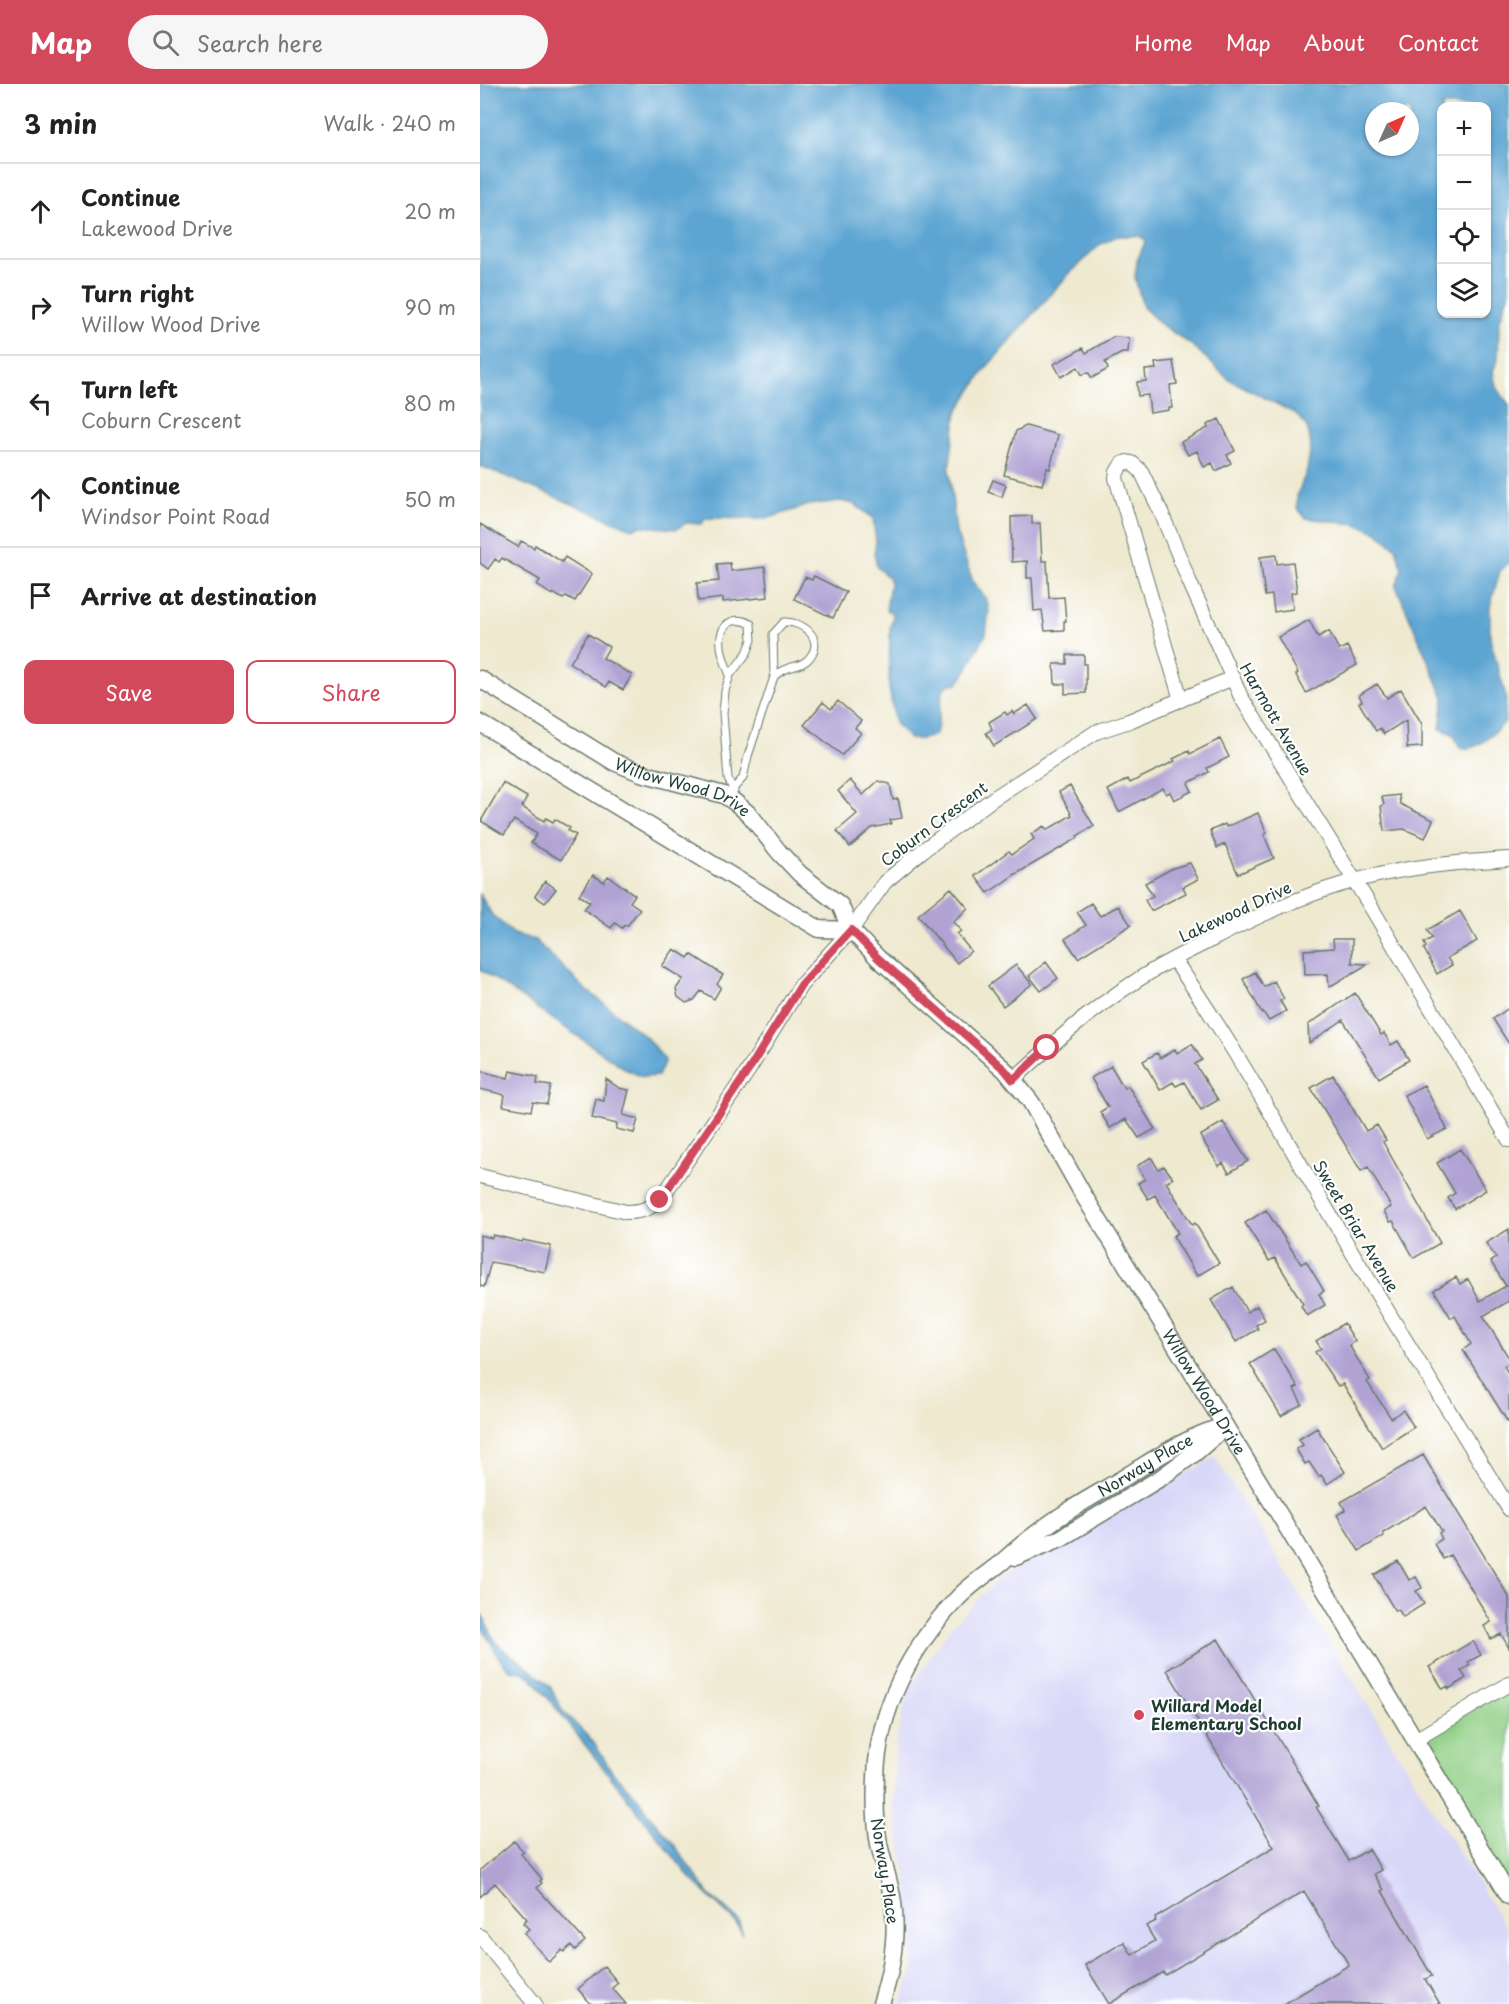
<!DOCTYPE html>
<html lang="en">
<head>
<meta charset="utf-8">
<style>
	body { margin:0; font-family:"Playpen Sans",sans-serif; background:#f6f6f6; color:#222 }
	.controls { position:absolute; right:18px; top:18px; display:grid; overflow:hidden; border-radius:12px; box-shadow:0 2px 4px #0004 }
	.controls button { width:54px; height:54px; display:grid; place-items:center; padding:0; border:0; border-bottom:2px solid #e0e0e0; background:#fff; color:#222; font:30px sans-serif }
	.compass { position:absolute; left:885px; top:18px; width:54px; height:54px; border-radius:50%; background:#fff; box-shadow:0 2px 4px #0004; rotate:45deg }
	.stop { position:absolute; width:18px; height:18px; margin:-14px; border:4px solid #d1495b; border-radius:50%; background:#fff }
	.stop.end { background:#d1495b; border-color:#fff; box-shadow:0 2px 6px #0008 }
	.list { margin:0; padding:0; list-style:none }
	h2 { display:flex; justify-content:space-between; align-items:center; height:78px; margin:0; padding:0 24px; font-size:26px }
	h2 small { font-size:20px; font-weight:400; color:#767676 }
	.list li { display:grid; grid-template-columns:39px 1fr auto; gap:18px; align-items:center; box-sizing:border-box; height:96px; padding:0 24px; border-top:2px solid #e0e0e0 }
	.list b { display:block; font-size:22px; white-space:nowrap }
	.list p { margin:0; font-size:20px; white-space:nowrap; color:#767676 }
	.list em { font-size:20px; font-style:normal; color:#767676 }
	.actions { display:flex; gap:12px; padding:18px 24px }
	.actions a { flex:1; padding:14px 0; border:2px solid #d1495b; border-radius:12px; text-align:center; font-size:21px; color:#d1495b }
	.actions .main { background:#d1495b; color:#fff }
	.icon { flex:none; width:33px; height:33px; fill:none; stroke:currentColor; stroke-width:2; stroke-linecap:round; stroke-linejoin:round }
	.map { position:relative; flex:none; width:1029px; height:1920px; overflow:hidden }
	header { display:flex; align-items:center; gap:36px; box-sizing:border-box; height:84px; padding:0 30px; background:#d1495b; color:#fff }
	header strong { font-size:28px }
	nav { display:flex; gap:33px; margin-inline-start:auto; font-size:21px }
	.search { width:420px; height:54px; background:#f6f6f6; display:flex; align-items:center; gap:15px; box-sizing:border-box; padding:0 21px; border-radius:33px; color:#767676; font-size:22px }
	main { display:flex }
	aside { flex:1; background:#fff }
	.map>svg:first-child { display:block }
</style>
</head>
<body>
<header>
<strong>Map</strong>
<div class="search"><svg class="icon" aria-label="search" viewBox="0 0 24 24"><circle cx="10" cy="10" r="6"/><path d="M15 15l6 6"/></svg>Search here</div>
<nav><a>Home</a><a>Map</a><a>About</a><a>Contact</a></nav>
</header>
<main>
<aside>
<h2>3 min<small>Walk · 240 m</small></h2>
<ul class="list">
<li><svg class="icon" aria-label="ahead" viewBox="0 0 24 24"><path d="M12 20V5M6 11l6-6 6 6"/></svg><div><b>Continue</b><p>Lakewood Drive</p></div><em>20 m</em></li>
<li><svg class="icon" aria-label="right" viewBox="0 0 24 24"><path d="M7 20v-9h11M14 6l5 5-5 5"/></svg><div><b>Turn right</b><p>Willow Wood Drive</p></div><em>90 m</em></li>
<li><svg class="icon" aria-label="left" viewBox="0 0 24 24"><path d="M17 20v-9H6M10 6l-5 5 5 5"/></svg><div><b>Turn left</b><p>Coburn Crescent</p></div><em>80 m</em></li>
<li><svg class="icon" aria-label="ahead" viewBox="0 0 24 24"><path d="M12 20V5M6 11l6-6 6 6"/></svg><div><b>Continue</b><p>Windsor Point Road</p></div><em>50 m</em></li>
<li><svg class="icon" aria-label="arrive" viewBox="0 0 24 24"><path d="M6 21V4h12l-3 4 3 4H6"/></svg><div><b>Arrive at destination</b></div></li>
</ul>
<div class="actions"><a class="main">Save</a><a>Share</a></div>
</aside>
<div class="map">
<svg width="1029" height="1920" viewBox="0 0 1029 1920">
	<rect width="100%" height="100%" fill="#fff"/>
	<filter id="ink" filterUnits="userSpaceOnUse"><feTurbulence type="fractalNoise" baseFrequency=".0167" numOctaves="2"/><feDisplacementMap in="SourceGraphic" scale="12" xChannelSelector="R" yChannelSelector="G"/><feConvolveMatrix kernelMatrix="1 2 1 2 8 2 1 2 1" color-interpolation-filters="sRGB"/></filter>
	<filter id="wash" filterUnits="userSpaceOnUse"><feTurbulence type="fractalNoise" baseFrequency=".008" numOctaves="4" result="noise"/><feDisplacementMap in="SourceGraphic" scale="24" xChannelSelector="R" yChannelSelector="G"/><feGaussianBlur stdDeviation="1.35" result="paint"/><feColorMatrix in="noise" values="0 0 0 0 0 0 0 0 0 0 0 0 0 0 0 0 0 1.4 0 .05"/><feComposite in="paint" operator="in"/></filter>
	<g filter="url(#wash)">
		<rect width="100%" height="100%" fill="#efe9d0"/>
		<path fill="#d8d7f8" d="M735,1373L1029,1849V1920H421L433,1884L426,1790L413,1722L416,1658L429,1604L470,1544L520,1493Z"/>
		<path fill="#90cf85" stroke="#58865c" stroke-width="1.5" d="M1029,1599V1812L935,1656Z"/>
		<path fill="#5ba4d2" stroke="#3d7083" stroke-width="1.5" fill-rule="evenodd" d="M0,0H1029V208L1019,239L1018,276L1013,287L1016,302L1029,321V478L1020,487L1010,523V554L1026,613L1025,638C1014,649 997,668 980,664L973,650L960,645L964,614L916,502L922,484L916,464L897,448L876,440L826,434L817,424V412L827,386L831,361L827,343L816,330L748,295L712,261L683,242L663,223L655,194L657,177L666,156L659,152H637L621,160L587,192L506,284L477,328L469,385L476,448L493,498L507,516L509,527L506,550L482,594L478,599L467,601L463,606L457,646L455,651L443,655H429L415,639L409,604L410,544L413,533L411,528L406,526L410,499L408,493L397,483L394,470L396,458L393,434L374,420L360,417L329,421L286,435L231,434L224,436L222,440L206,439L197,445L160,442L152,445L1,382L0,383ZM962,22H1006V230H962ZM894,27H930V63H894Z
			M0,811L12,831L34,850L55,856L103,903L166,953L185,976L178,992L163,993L147,986L0,885Z
			M0,1529L4,1534L15,1557L27,1569L39,1576L70,1602L82,1626L114,1659L133,1689L161,1717L167,1729L190,1755L229,1810L258,1836L263,1851L257,1840L208,1791L53,1595L43,1588L30,1586L21,1577L3,1545L0,1544Z"/>
		<g id="blocks">
			<path fill="#b0a3d4" d="M633,253L649,254L648,269H642L625,278L628,285L612,294L608,288L602,291L598,283L581,293L574,280L603,264L606,269Z
				M693,277L697,300L690,301L692,324H689V326L670,329L668,311L658,312L657,298L666,297L665,286L676,285L675,279Z
				M739,335L755,367L747,371L751,379L736,387L732,379L724,383L717,367L708,371L701,358L728,344L727,341Z
				M546,342L578,351L570,385L567,384L562,401L524,391L536,347Z
				M513,396L526,401L522,413L508,408Z
				M552,432V440L560,439L562,477H567L569,514L584,513L586,537H584V546L565,547L562,526L554,527L552,494H547V477L532,478L531,433Z
				M0,440L38,463L41,457L54,464L55,461L82,478L85,473L112,490L95,517L86,512L83,515L73,509L72,511L57,501L60,496L22,474L19,478L15,475L8,485L0,479Z
				M796,471L797,480L813,478L817,508L811,509L813,525L794,528L792,511L785,512L780,473Z
				M250,479L251,487L285,483L288,513L243,518V514L218,517L217,499L239,497L237,480Z
				M334,492L366,508L353,534L314,515L325,493L332,496Z
				M829,536L838,553L849,547L859,566L867,562L877,581L826,609L816,591L818,589L798,553Z
				M108,550L129,563L123,574L152,591L143,606L129,598L126,603L90,579Z
				M587,571H604V580H606V609L585,610V600H575L574,580H587Z
				M897,600L907,614L921,605L942,640V663L927,664L926,636L904,650L900,644L896,647L879,619L882,617L879,611Z
				M358,617L381,637L375,644L381,649L362,671L324,641L343,618L351,625Z
				M548,621L557,635L514,662L506,649L512,645L509,638L525,628L527,631L532,627L534,630Z
				M740,655L749,673L727,684L729,688L708,699L712,707L694,716L690,708L686,710L683,704L639,728L628,706L648,695L650,699L695,677L693,675L709,667L710,670Z
				M370,696L383,711L398,697L410,700L413,716L418,715L422,734L410,736L411,740L392,744L370,763L357,747L377,730L358,707Z
				M23,699L47,713L42,723L64,737L66,734L73,738L75,735L90,744L88,747L96,751L81,776L51,759L57,750L34,736L24,751L1,737Z
				M590,702L614,742L597,752L598,754L534,791L508,809L495,792L529,767L532,770L554,755L551,750L564,742L567,746L592,731L579,708Z
				M919,711L920,720L953,736L945,754L924,745L904,747L901,722L904,721L902,713Z
				M778,729L787,749L784,751L794,774L758,790L745,760L737,764L730,747L745,740L746,743Z
				M710,779L718,795L703,803L706,809L671,827L665,816L673,812L665,799L693,784Z
				M113,791L124,798L128,792L155,811L150,818L160,825L147,842L145,841L142,844L135,839L131,844L104,825L110,818L99,811Z
				M65,797L76,805L65,819L55,812Z
				M471,804L488,824L473,838L481,847L477,850L491,867L477,879L438,831Z
				M611,819L620,832L638,822L651,841L598,874L585,855L606,841L597,828Z
				M980,827L997,857L967,874L972,881L957,890L944,865L946,863L944,859L952,854L947,846Z
				M853,855H872V879L888,880L849,903L848,890L825,891L824,866L854,864Z
				M194,865L208,874L211,870L243,891L237,900L241,903L234,915L221,907L214,916L206,919L198,913L196,905L203,895L182,882Z
				M566,878L578,894L561,907L549,892Z
				M536,881L552,900L523,922L508,902Z
				M775,888L784,903L794,897L804,915L800,917L806,927L789,937L783,928L782,929L763,895Z
				M875,909L901,951L904,949L911,961L918,957L929,976L899,994L863,936L829,959L828,941Z
				M1029,924V960L1013,935Z
				M712,960L722,976L715,980L738,1016L721,1026L704,998L696,1002L693,998L680,1006L663,977L677,969L680,974L695,965L697,969Z
				M631,982L644,1004L648,1002L675,1045L659,1054L646,1035L630,1044L620,1028L628,1023L611,994Z
				M0,987L28,994L30,987L58,993L57,1000L71,1002L67,1020L53,1018L51,1027L23,1022L25,1011L0,1005Z
				M853,991L886,1047L897,1041L906,1056L903,1058L960,1159L934,1174L913,1137L910,1138L904,1127L911,1123L888,1083L881,1087L831,1004Z
				M126,995L139,1004L149,1006L143,1031L158,1035L154,1049L136,1045L137,1040L112,1034L116,1015L124,1017Z
				M944,1001L967,1045L947,1055L924,1011Z
				M743,1038L768,1077L749,1089L743,1079L739,1082L720,1052Z
				M980,1065L1006,1106L975,1125L968,1114L975,1109L957,1079Z
				M671,1073L678,1085L684,1082L693,1094L686,1098L712,1141L715,1139L739,1179L717,1192L693,1152L698,1149L675,1111L668,1115L658,1099L665,1095L657,1082Z
				M786,1126L821,1180L826,1177L844,1207L839,1210L845,1221L827,1232L821,1222L823,1220L795,1174L789,1177L765,1139Z
				M1029,1145V1217L1003,1232L1029,1274V1279L1024,1282L1029,1291V1340L983,1266L991,1260L975,1232L971,1234L954,1206L976,1193L980,1200L988,1195L1000,1217L1026,1202L1011,1178L1016,1174L1006,1159Z
				M0,1151L12,1154L13,1151L42,1158L43,1156L71,1162L65,1188L11,1178L4,1203L0,1202Z
				M753,1203L767,1228L777,1222L785,1236L776,1241L778,1245L756,1258L731,1216Z
				M864,1239L875,1257L869,1261L890,1296L887,1298L911,1334L923,1326L934,1343L902,1364L863,1300L858,1302L835,1268L841,1264L836,1257Z
				M794,1265L818,1303L814,1305L822,1320L801,1332L770,1280Z
				M837,1344L865,1388L847,1400L841,1391L839,1393L829,1378L825,1380L816,1365L823,1361L819,1355Z
				M943,1371L1029,1513V1564L1021,1550L1011,1555L1004,1542L1011,1538L990,1503L970,1471L963,1475L954,1460L962,1455L959,1449L962,1447L946,1422L903,1449L904,1452L879,1467L857,1431L865,1426L861,1418Z
				M918,1477L929,1496L936,1493L942,1504L936,1507L944,1520L923,1533L918,1525L915,1527L894,1491Z
				M738,1555L839,1722L836,1723L869,1777L889,1765L901,1786L894,1790L904,1806L902,1807L952,1892L945,1895L960,1920H804L869,1881L824,1807L685,1891L683,1888L629,1920L605,1881L644,1858L652,1871L675,1857L666,1842L676,1837L675,1834L794,1763L687,1586Z
				M993,1557L1001,1571L988,1578L990,1581L981,1587L986,1594L969,1605L968,1602L963,1605L949,1583Z
				M34,1757L44,1768L41,1770L62,1795L60,1797L62,1799L57,1804L105,1857L95,1866L91,1861L84,1868L82,1866L69,1878L44,1849L49,1845L43,1839L47,1835L15,1799L0,1813V1786Z
				M124,1882L138,1899L132,1904L146,1920H111L98,1905Z"/>
		</g>
	</g>
	<g filter="url(#ink)">
		<use href="#blocks" fill-opacity="0" stroke="#68796b" stroke-width="1.5"/>
		<g fill="none" stroke-linecap="round" stroke-linejoin="round">
			<g stroke="#68796b" stroke-width="9">
				<path id="service" d="M250,591C245,580 239,564 241,552C244,536 258,533 271,540L272,556L267,569L250,591L245,607L243,629L248,695L254,707
					M253,705L263,694L268,672L294,593C305,580 322,585 330,573C345,554 322,537 304,538L293,550L294,593"/>
			</g>
			<g stroke="#68796b" stroke-width="16">
				<path id="minor" d="M701,616L636,394L637,388L642,380L647,378L652,379L661,387L681,428L710,499L761,613L894,828L1029,1056
					M694,876C755,961 805,1056 859,1146C914,1240 973,1332 1029,1425
					M533,996C578,954 624,915 677,884C696,873 717,863 737,853C790,825 844,802 903,790C944,781 987,778 1029,775
					M0,1092L146,1128C161,1128 169,1125 180,1116L268,987L321,901L371,846L405,798L442,767L514,714L616,648L649,637L753,594
					M935,1656L1029,1600
					M0,1852L55,1920"/>
			</g>
			<g stroke="#68796b" stroke-width="19">
				<g id="tertiary">
					<path id="s1" d="M0,595L134,678L161,689L244,711L256,719L270,731L299,768L320,790L360,821L371,846L398,874L525,986L551,1018L604,1112L799,1430L1029,1812"/>
					<path d="M0,639L339,845L371,846"/>
					<path d="M536,1473L581,1454L682,1393L715,1369L740,1347"/>
					<path id="s2" d="M401,1920C412,1886 418,1853 413,1818C410,1798 403,1779 399,1760C395,1738 395,1715 396,1693C398,1625 431,1563 477,1515C490,1501 507,1490 522,1478C532,1469 542,1460 553,1452C579,1431 608,1415 637,1398C672,1377 705,1353 745,1342"/>
				</g>
			</g>
			<use href="#service" stroke="#fff" stroke-width="7"/>
			<use href="#minor" stroke="#fff" stroke-width="14"/>
			<use href="#tertiary" stroke="#fff" stroke-width="16"/>
		</g>
	</g>
	<g fill="none" stroke-linecap="round" stroke-linejoin="round" filter="url(#ink)">
		<path stroke="#d1495b" stroke-width="8" d="M180,1116L268,987L321,901L371,846L398,874L525,986L533,996L567,964"/>
	</g>
	<circle fill="#d1495b" stroke="#fff" stroke-width="2" cx="659" cy="1631" r="6"/>
	<g text-anchor="middle" stroke-width="4.5" stroke-linejoin="round" paint-order="stroke">
		<g font-size="16" fill="#1f3d34" stroke="#fff">
			<text transform="translate(796 635) rotate(60)" y="6">Harmott Avenue</text>
			<text dy="6" stroke="none"><textPath href="#s1" startOffset="231">Willow Wood Drive</textPath></text>
			<text transform="translate(454 740) rotate(-37)" y="6">Coburn Crescent</text>
			<text transform="translate(755 828) rotate(-25)" y="6">Lakewood Drive</text>
			<text transform="translate(876 1142) rotate(59)" y="6">Sweet Briar Avenue</text>
			<text dy="6" stroke="none"><textPath href="#s1" startOffset="1048">Willow Wood Drive</textPath></text>
			<text dy="6" stroke="none"><textPath href="#s2" startOffset="662">Norway Place</textPath></text>
			<text transform="translate(405 1787) rotate(81)" y="6">Norway Place</text>
		</g>
		<g font-size="16" font-weight="bold" fill="#1f3d34" stroke="#fff" text-anchor="start">
			<text x="671" y="1628">Willard Model<tspan x="671" dy="18">Elementary School</tspan></text>
		</g>
	</g>
</svg>
<div class="controls">
<button>+</button>
<button>−</button>
<button><svg class="icon" aria-label="locate" viewBox="0 0 24 24"><circle cx="12" cy="12" r="6"/><path d="M12 2v4M12 18v4M2 12h4M18 12h4"/></svg></button>
<button><svg class="icon" aria-label="layers" viewBox="0 0 24 24"><path d="M12 4l9 5-9 5-9-5zM3 14l9 5 9-5"/></svg></button>
</div>
<svg class="compass" viewBox="-18 -18 36 36"><path d="M0-13l5 13h-10z" fill="#e53935"/><path d="M0 13l5-13h-10z" fill="#767676"/></svg>
<div class="stop" style="left:567px;top:964px"></div>
<div class="stop end" style="left:180px;top:1116px"></div>
</div>
</main>
</body>
</html>
